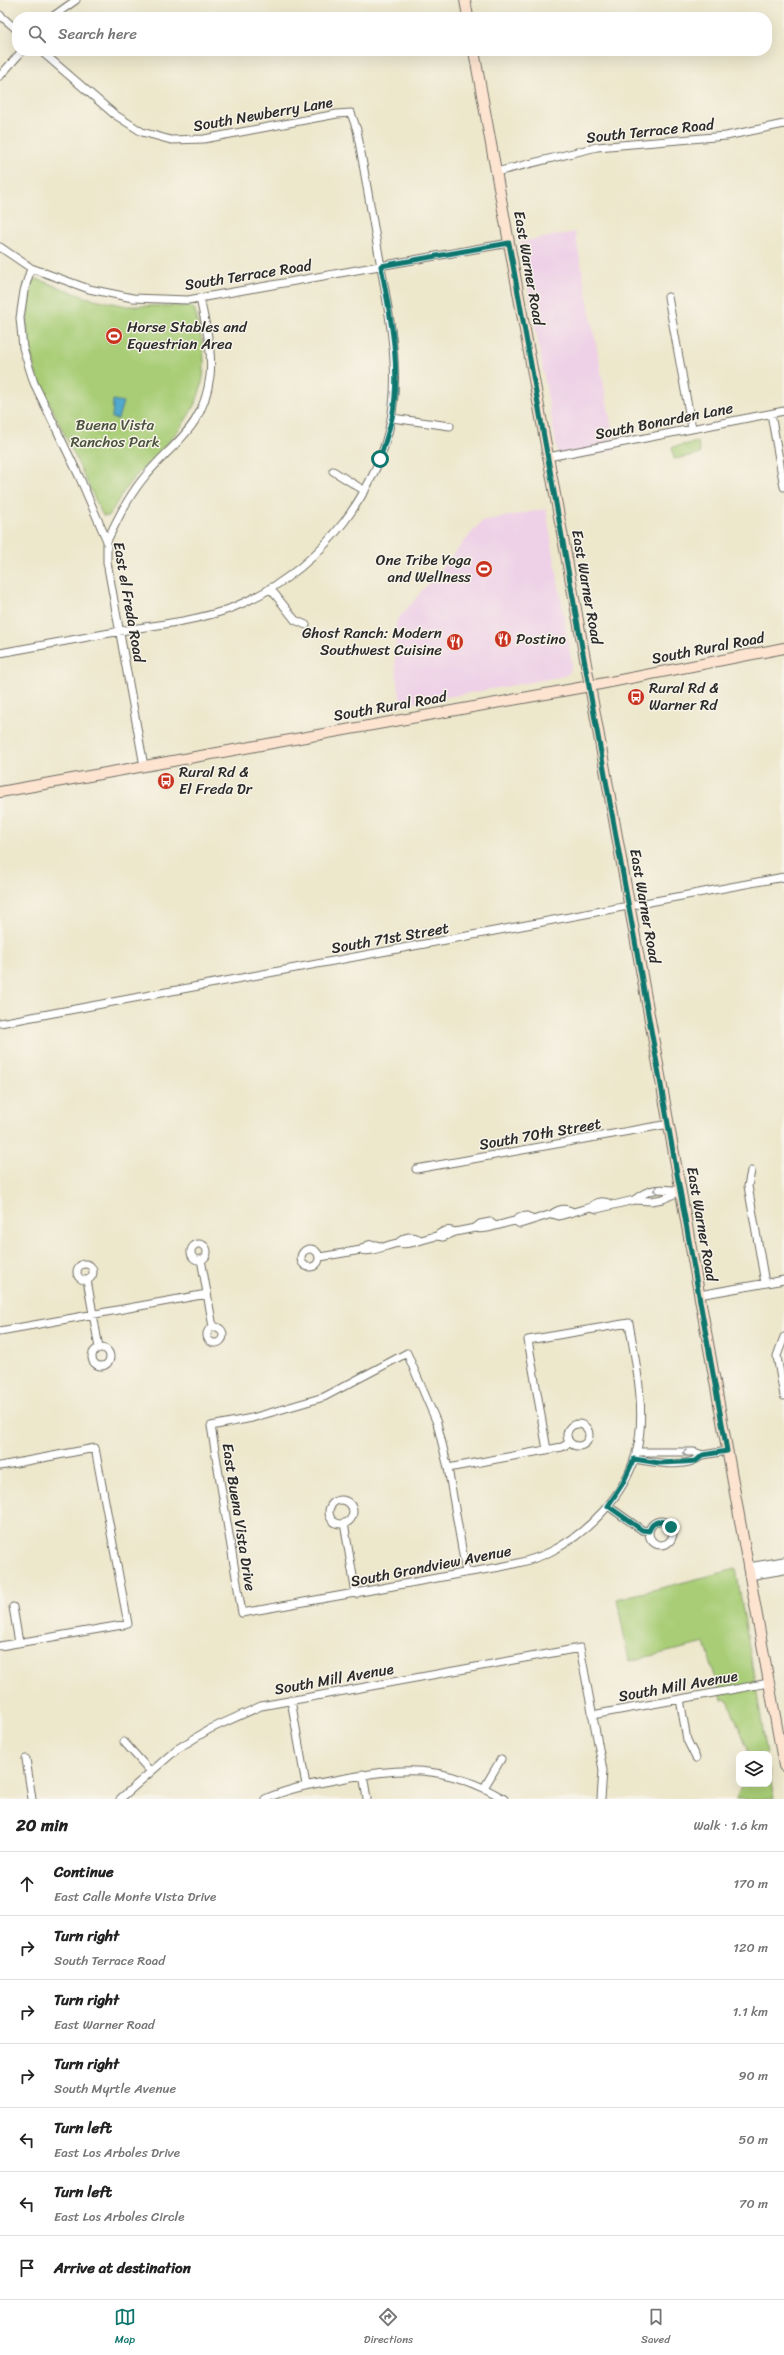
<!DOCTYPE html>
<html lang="en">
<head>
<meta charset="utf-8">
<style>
	body { margin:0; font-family:Sriracha,sans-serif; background:#f2f2f2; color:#222 }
	.controls { position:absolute; right:12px; bottom:12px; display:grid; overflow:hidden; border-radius:8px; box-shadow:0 4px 16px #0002 }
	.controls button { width:36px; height:36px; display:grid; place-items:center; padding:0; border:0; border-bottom:1px solid #e0e0e0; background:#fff; color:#222; font:20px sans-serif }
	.stop { position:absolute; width:12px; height:12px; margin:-9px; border:3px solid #0f766e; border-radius:50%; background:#fff }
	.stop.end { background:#0f766e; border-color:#fff; box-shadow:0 1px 4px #0008 }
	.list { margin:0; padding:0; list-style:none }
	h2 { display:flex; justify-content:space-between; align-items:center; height:52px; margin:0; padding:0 16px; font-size:17px }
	h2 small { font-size:13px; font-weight:400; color:#767676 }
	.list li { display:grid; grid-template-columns:26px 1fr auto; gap:12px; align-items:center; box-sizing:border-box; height:64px; padding:0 16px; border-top:1px solid #e0e0e0 }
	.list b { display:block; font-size:15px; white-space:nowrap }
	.list p { margin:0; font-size:13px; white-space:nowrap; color:#767676 }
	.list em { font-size:13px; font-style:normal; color:#767676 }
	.icon { flex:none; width:22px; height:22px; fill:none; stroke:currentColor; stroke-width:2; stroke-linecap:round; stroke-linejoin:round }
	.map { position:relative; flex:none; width:784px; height:1799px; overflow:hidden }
	.search { position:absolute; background:#fff; box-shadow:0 4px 16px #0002; left:12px; right:12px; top:12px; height:44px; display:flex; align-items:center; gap:10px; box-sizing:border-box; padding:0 14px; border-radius:16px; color:#767676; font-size:15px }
	.sheet { height:500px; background:#fff }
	nav { display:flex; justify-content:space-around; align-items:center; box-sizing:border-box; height:56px; border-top:1px solid #e0e0e0; background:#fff; font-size:11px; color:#767676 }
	nav a { display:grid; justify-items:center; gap:2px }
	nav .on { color:#0f766e }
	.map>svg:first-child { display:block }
</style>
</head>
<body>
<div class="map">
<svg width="784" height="1799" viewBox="0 0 784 1799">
	<rect width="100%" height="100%" fill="#f7f3e8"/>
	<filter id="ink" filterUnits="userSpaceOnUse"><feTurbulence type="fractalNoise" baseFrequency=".025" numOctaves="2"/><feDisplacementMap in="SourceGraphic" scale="8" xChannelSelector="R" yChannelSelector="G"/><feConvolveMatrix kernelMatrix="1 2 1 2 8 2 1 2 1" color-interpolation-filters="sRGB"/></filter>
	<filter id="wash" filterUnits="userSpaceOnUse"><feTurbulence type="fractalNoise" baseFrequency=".012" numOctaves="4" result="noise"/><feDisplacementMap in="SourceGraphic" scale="16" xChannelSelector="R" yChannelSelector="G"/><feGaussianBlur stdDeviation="0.9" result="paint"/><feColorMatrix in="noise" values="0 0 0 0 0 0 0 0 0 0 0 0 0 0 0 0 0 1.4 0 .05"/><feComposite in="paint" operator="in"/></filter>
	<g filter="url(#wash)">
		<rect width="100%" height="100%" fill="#ede7cc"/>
		<path fill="#eed0e7" d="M575,232L616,450L559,460L520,242Z
			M546,509L572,664L569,673L564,676L401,705L395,662L396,621L482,521Z"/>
		<path fill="#a8cd76" stroke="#6a7c50" d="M37,279L85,297L127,306H190L195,310C199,327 204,346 204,364C204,415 163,446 132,480C123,491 116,504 109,516H103L36,374L28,342L27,320L32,281Z
			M698,442L700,454L674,459L672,447Z
			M736,1569L767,1754H747L748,1749L728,1701L722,1700L705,1643L629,1661L617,1599Z
			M769,1769L774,1799H736L742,1784H769Z"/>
		<path fill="#51a9ce" stroke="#3e6a7c" d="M113,400L123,402L118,419L112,418Z"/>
	</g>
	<g filter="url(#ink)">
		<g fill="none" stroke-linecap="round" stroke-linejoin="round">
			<g stroke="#6f6d63" stroke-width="9">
				<path id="minor" d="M0,15L17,30
					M52,17L76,0
					M0,76L22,51
					M496,172L597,147L726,136L784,124
					M0,247L31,268L89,289L133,298L188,300L509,243
					M31,268L24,291L20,318L23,348L34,383L79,476L107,541V562L144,766
					M668,297L692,429
					M771,414L784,487
					M392,418L450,426
					M548,457L784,411
					M333,471L365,491
					M107,541C117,520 127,499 142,480C172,442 203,431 210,376C213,350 205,324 200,298
					M270,588L295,620L306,625
					M0,653C44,645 88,637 132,629C164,624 198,620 229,609C275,591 314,561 344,522C409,434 399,368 381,267C373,221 365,176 357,130L351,113L337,114L204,139L171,140L142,132L114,114L41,51
					M0,1023L784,877
					M416,1169L669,1124
					M751,1171L748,1186L765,1283
					M634,1200C651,1187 661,1188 681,1191
					M611,1204C603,1200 597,1201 591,1207L597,1209L634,1200L651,1201L663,1199L681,1191
					M571,1211C564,1208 559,1209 552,1214L559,1216L591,1207
					M531,1219L527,1216L519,1217L515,1221L520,1224L552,1214
					M494,1225L490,1222L480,1224L475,1228C485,1231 503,1223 515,1221
					M455,1232C448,1229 443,1230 437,1236L443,1237L455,1232L475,1228
					M419,1239C410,1235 405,1237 398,1243C410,1246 424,1238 437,1236
					M191 1252a8 8 0 1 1 16 0a8 8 0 1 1-16 0Z
					M380,1246C372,1243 367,1244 361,1250C372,1253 386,1245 398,1243
					M301 1258a9 9 0 1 1 18 0a9 9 0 1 1-18 0Z
					M320,1257L361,1250
					M201,1259L213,1327
					M77 1272a8 8 0 1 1 16 0a8 8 0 1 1-16 0Z
					M87,1280L99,1348
					M699,1295L784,1280
					M207 1335a8 8 0 1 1 16 0a8 8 0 1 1-16 0Z
					M0,1331L207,1294
					M784,1337L777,1356L784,1396
					M92 1357a9 9 0 1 1 18 0a9 9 0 1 1-18 0Z
					M567 1435a11 11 0 1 1 22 0a11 11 0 1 1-22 0Z
					M636,1452H694L703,1455L727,1451
					M634,1459C655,1462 686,1470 703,1455
					M0,1466L95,1448L128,1624L0,1646
					M448,1468L562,1447L569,1443
					M329 1512a12 12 0 1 1 24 0a12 12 0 1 1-24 0Z
					M608,1506L642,1530L649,1531
					M649 1533a12 12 0 1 1 24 0a12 12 0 1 1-24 0Z
					M344,1523L356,1594
					M466,1572L448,1468L437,1423L407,1353L324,1397L252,1418L211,1426L242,1613C312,1601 383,1588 453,1575C484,1569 521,1566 550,1552C588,1533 624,1496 636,1454C647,1413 636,1364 629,1323L528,1340L547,1450
					M13,1607L19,1643
					M680,1699L687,1740L696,1758
					M291,1700L306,1785
					M592,1715L769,1683
					M124,1742L151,1772
					M26,1759L32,1799
					M363,1774L367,1799
					M484,1788L501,1759
					M120,1799L177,1749L210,1729L261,1706L580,1648L603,1770L601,1799
					M265,1799C287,1789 311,1784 335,1780C402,1767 443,1763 504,1799"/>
			</g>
			<g stroke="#6f6d63" stroke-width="11">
				<path id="tertiary" d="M748,1568L784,1562
					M749,1575L784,1569"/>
			</g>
			<g stroke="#6f6d63" stroke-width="12">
				<path id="secondary" d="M465,0L468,17
					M474,51L590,686L784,1766
					M0,792L590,686L784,648"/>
			</g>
			<use href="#minor" stroke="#fff" stroke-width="7"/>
			<use href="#tertiary" stroke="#fff" stroke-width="9"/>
			<use href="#secondary" stroke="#fde4d1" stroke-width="10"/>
		</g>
		<defs><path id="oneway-chevron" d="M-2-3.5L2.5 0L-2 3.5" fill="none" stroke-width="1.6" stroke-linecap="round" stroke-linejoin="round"/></defs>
		<g stroke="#a0a0a0">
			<use href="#oneway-chevron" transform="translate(656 1190) rotate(172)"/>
			<use href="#oneway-chevron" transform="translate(685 1453) rotate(176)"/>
		</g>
	</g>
	<g fill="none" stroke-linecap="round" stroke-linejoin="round" filter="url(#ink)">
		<path stroke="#0f766e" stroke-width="5" d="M380,459C384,445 389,431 392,418C402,367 390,315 381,266L509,243L727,1451L703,1455L696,1461L683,1462L659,1463L634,1459L623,1483L608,1506L642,1530L649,1531C653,1520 664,1518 671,1527"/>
	</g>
	<defs>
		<g id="stadium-disc" transform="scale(0.9)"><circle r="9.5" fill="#c8321e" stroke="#f7f3e8"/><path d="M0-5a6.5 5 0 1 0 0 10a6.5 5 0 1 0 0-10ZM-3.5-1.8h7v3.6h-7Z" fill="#fff"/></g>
		<g id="restaurant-disc" transform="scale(0.9)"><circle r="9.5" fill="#c8321e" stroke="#f7f3e8"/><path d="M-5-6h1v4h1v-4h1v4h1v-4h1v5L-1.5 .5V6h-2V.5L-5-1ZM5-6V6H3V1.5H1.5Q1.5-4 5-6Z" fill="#fff"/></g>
		<g id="bus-disc" transform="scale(0.9)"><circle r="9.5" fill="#c8321e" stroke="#f7f3e8"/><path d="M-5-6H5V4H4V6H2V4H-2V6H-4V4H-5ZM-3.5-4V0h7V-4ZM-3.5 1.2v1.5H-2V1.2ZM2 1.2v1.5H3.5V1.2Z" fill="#fff"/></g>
	</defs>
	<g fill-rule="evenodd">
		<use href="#stadium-disc" x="114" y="336"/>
		<use href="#stadium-disc" x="484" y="569"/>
		<use href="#restaurant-disc" x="503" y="639"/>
		<use href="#restaurant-disc" x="455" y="642"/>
		<use href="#bus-disc" x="636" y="697"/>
		<use href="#bus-disc" x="166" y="781"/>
	</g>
	<g text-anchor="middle" stroke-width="3" stroke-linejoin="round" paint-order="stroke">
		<g font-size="15" fill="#2b2b2b" stroke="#f7f3e8">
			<text transform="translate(263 114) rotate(-10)" y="5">South Newberry Lane</text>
			<text transform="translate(650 131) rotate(-6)" y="5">South Terrace Road</text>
			<text transform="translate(529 268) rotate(80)" y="5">East Warner Road</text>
			<text transform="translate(248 275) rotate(-9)" y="5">South Terrace Road</text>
			<text transform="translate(664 421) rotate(-11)" y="5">South Bonarden Lane</text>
			<text transform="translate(587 587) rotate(80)" y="5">East Warner Road</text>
			<text transform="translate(129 602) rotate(80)" y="5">East el Freda Road</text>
			<text transform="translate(708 648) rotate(-11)" y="5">South Rural Road</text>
			<text transform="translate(390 706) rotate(-10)" y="5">South Rural Road</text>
			<text transform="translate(645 906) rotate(80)" y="5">East Warner Road</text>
			<text transform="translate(390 938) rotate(-10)" y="5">South 71st Street</text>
			<text transform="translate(540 1134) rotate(-10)" y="5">South 70th Street</text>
			<text transform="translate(702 1224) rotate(80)" y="5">East Warner Road</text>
			<text transform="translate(239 1517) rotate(81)" y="5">East Buena Vista Drive</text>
			<text transform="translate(431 1566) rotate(-11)" y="5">South Grandview Avenue</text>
			<text transform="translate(334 1679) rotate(-10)" y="5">South Mill Avenue</text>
			<text transform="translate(678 1686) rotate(-10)" y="5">South Mill Avenue</text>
		</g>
		<g font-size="15" fill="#2b2b2b" stroke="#f7f3e8" text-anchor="start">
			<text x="127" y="332">Horse Stables and<tspan x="127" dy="17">Equestrian Area</tspan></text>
			<text x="471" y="565" text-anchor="end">One Tribe Yoga<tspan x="471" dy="17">and Wellness</tspan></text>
			<text x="442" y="638" text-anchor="end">Ghost Ranch: Modern<tspan x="442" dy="17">Southwest Cuisine</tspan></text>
			<text x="516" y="644">Postino</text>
			<text x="649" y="693">Rural Rd &amp;<tspan x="649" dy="17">Warner Rd</tspan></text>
			<text x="179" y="777">Rural Rd &amp;<tspan x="179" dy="17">El Freda Dr</tspan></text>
		</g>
		<g font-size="15" fill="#4a543e" stroke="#f7f3e8">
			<text x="115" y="430">Buena Vista<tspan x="115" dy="17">Ranchos Park</tspan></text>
		</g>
	</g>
</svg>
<div class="controls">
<button><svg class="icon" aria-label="layers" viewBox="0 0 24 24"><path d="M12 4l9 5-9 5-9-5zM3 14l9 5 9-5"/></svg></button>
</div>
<div class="stop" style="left:380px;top:459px"></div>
<div class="stop end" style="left:671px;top:1527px"></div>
<div class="search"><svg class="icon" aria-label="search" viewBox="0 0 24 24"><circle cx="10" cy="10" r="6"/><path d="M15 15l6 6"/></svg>Search here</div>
</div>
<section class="sheet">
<h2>20 min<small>Walk · 1.6 km</small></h2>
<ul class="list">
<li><svg class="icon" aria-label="ahead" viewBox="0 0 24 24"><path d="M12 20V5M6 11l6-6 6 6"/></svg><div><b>Continue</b><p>East Calle Monte Vista Drive</p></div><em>170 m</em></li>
<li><svg class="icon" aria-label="right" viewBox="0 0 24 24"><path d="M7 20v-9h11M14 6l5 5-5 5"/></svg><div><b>Turn right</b><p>South Terrace Road</p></div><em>120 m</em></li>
<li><svg class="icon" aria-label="right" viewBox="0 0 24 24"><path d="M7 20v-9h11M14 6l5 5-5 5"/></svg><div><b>Turn right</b><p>East Warner Road</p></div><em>1.1 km</em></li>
<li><svg class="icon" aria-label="right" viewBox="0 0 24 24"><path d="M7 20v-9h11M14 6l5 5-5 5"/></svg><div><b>Turn right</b><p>South Myrtle Avenue</p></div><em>90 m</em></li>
<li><svg class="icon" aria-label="left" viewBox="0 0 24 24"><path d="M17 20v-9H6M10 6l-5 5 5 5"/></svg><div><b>Turn left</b><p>East Los Arboles Drive</p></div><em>50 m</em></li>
<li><svg class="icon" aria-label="left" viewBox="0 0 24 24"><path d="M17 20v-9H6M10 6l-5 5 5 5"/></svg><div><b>Turn left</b><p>East Los Arboles Circle</p></div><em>70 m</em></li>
<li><svg class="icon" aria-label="arrive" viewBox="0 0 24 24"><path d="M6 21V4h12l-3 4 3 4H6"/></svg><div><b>Arrive at destination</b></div></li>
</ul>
</section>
<nav>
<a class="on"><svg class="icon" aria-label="map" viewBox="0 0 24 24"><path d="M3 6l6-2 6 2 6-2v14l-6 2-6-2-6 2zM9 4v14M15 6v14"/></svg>Map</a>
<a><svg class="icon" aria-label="directions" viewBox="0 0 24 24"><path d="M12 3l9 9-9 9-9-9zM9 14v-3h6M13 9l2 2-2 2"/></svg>Directions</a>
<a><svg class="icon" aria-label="saved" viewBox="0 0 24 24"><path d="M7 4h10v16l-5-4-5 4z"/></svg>Saved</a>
</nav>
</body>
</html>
